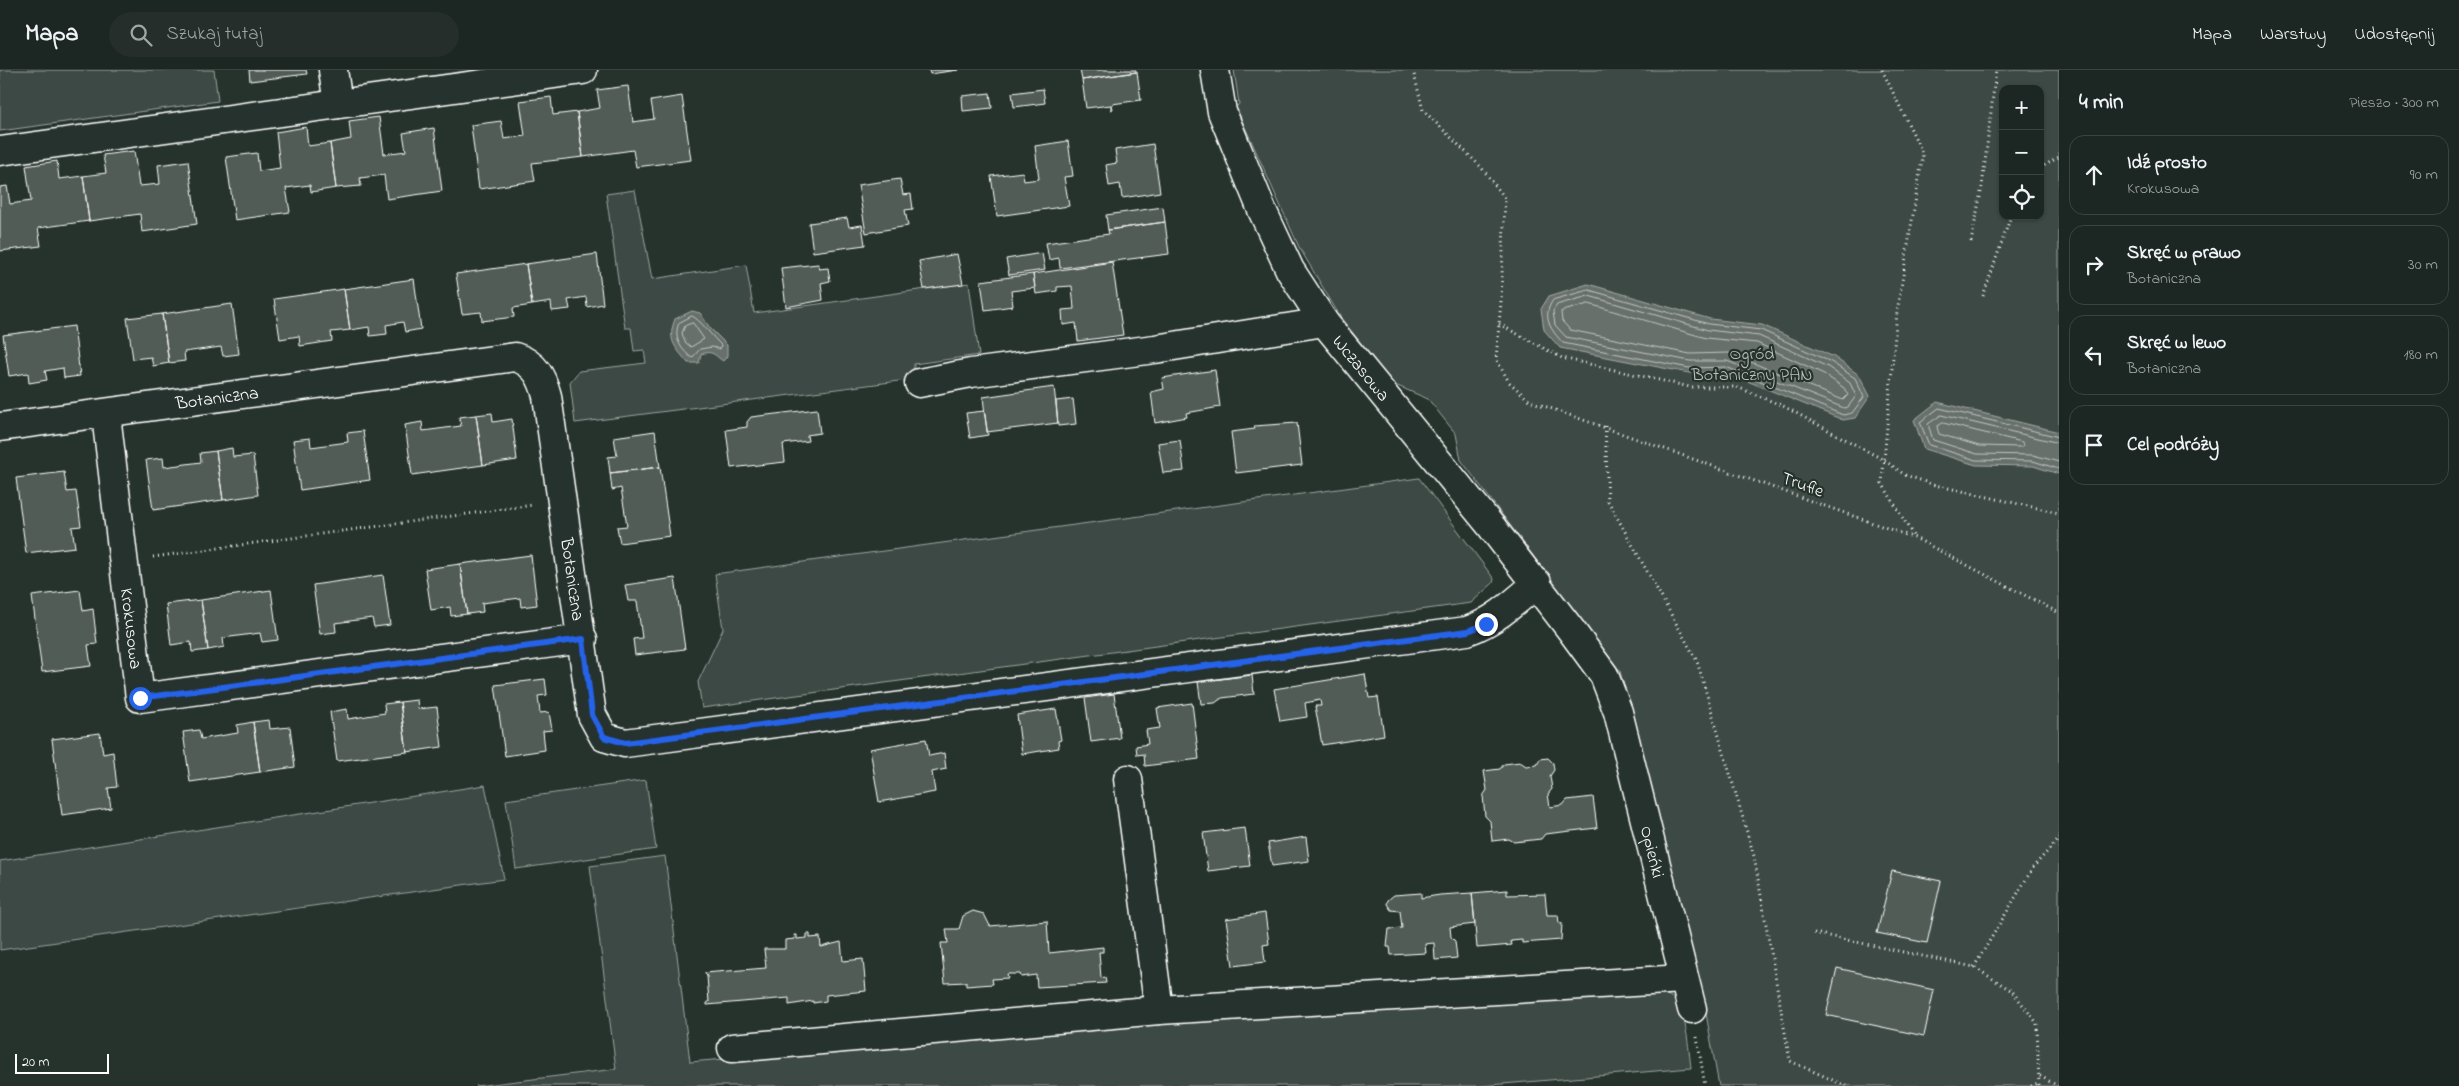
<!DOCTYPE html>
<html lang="pl">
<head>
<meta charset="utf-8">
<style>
	body { margin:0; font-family:"Indie Flower",sans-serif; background:#252e2a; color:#f1f3f6 }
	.controls { position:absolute; right:15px; top:15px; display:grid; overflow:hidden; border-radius:10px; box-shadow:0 1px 4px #0004 }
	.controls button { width:45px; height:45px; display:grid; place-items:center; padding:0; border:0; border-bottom:1px solid #3a4340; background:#1c2622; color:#f1f3f6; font:25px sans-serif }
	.scale { position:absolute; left:15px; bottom:12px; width:94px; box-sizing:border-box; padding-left:5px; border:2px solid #fff; border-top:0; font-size:14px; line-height:18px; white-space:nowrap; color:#fff; -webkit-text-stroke:4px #26332d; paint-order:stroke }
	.stop { position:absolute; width:15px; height:15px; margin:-11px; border:4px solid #2563eb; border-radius:50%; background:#fff }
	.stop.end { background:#2563eb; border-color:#fff; box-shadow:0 1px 5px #0008 }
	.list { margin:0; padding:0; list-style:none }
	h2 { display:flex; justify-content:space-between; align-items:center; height:65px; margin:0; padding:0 20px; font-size:21px }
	h2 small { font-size:16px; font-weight:400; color:#a0a5a5 }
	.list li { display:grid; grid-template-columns:32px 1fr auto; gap:15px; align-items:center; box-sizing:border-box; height:80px; margin:0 10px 10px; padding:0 10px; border:1px solid #3a4340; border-radius:15px }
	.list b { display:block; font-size:19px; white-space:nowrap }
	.list p { margin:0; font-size:16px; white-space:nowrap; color:#a0a5a5 }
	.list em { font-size:16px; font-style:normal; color:#a0a5a5 }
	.icon { flex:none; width:28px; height:28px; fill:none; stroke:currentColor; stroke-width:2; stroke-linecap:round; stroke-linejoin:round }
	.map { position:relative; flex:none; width:2059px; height:1016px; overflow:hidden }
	header { display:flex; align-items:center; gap:30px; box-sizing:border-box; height:70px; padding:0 25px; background:#1c2622; border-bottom:1px solid #3a4340 }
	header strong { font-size:24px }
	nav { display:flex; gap:28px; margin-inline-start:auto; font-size:18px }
	.search { width:350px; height:45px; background:#252e2a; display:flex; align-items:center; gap:12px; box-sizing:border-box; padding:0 18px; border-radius:28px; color:#a0a5a5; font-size:19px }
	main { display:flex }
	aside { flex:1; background:#1c2622 }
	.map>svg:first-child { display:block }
</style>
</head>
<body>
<header>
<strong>Mapa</strong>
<div class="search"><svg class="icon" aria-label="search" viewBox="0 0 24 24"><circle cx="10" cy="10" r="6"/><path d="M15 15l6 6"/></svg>Szukaj tutaj</div>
<nav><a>Mapa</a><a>Warstwy</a><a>Udostępnij</a></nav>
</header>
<main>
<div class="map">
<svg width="2059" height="1016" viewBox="0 0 2059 1016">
	<rect width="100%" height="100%" fill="#26332d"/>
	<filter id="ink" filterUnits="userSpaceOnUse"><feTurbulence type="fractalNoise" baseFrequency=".02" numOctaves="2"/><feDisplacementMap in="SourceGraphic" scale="10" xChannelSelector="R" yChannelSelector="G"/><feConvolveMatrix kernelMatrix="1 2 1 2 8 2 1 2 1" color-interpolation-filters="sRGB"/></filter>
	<g filter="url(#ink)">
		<path fill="#3e4944" stroke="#9ea4a2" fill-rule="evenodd" d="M0,0H214L218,31L0,61Z
			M1234,0H2059V1016H1719L1705,938L1620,601L1461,390L1456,364L1428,329L1393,314L1341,248L1299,177L1236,37L1239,34ZM2003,19H2040V146H2003Z
			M635,120L652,209L746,195L754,243L969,213L979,285L914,294V309L575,353L570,312L579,301L646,293L644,280L634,281L631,258H625L606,124Z
			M1419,408L1494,509L1493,513L1471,533L702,638L698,612L723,559L715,504Z
			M646,710L656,779L516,799L506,730Z
			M485,715L504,809L0,880V791Z
			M665,786L690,992L1139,953L1650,920C1657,922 1667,924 1673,928C1686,937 1689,982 1691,998L1479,1016H476L616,999L590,796Z"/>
		<path fill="#67706c" stroke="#a4a9a7" d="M1588,214L1710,249L1762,255L1834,287L1859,305L1870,326L1855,348L1843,350L1725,302L1689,303L1560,278L1544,260L1541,239L1549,226Z
			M692,241L700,243L710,258L727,275V286L723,291C714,285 713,280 701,284L699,293H688C674,276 667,270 675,249Z
			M1937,332L2059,362V404L2033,396L1976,395L1924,379L1914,350Z"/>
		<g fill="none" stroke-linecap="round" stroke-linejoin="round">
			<path stroke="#c2c6c4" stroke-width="1" d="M1589,220L1709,254L1761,260L1831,292L1855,308L1864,327L1852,343L1843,345L1726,297L1689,298L1563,273C1551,260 1541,247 1553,230Z
				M1589,226L1708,260L1759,266L1828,297L1850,313L1856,326L1848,337L1844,338L1727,291H1690L1566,267L1555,255L1553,241L1557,235Z
				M1589,234L1706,268L1757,273L1824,304L1844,318L1848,325L1843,330L1729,283L1690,284L1570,260L1562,251L1561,242Z
				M692,246C699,248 714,269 721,275L720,279L712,277L700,279L692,288C680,279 673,267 679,253Z
				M693,253L704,269L691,277L685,272L682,263L685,256Z
				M1943,353L2022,372L2024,375L2022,377L1979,376L1939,364L1937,357Z
				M2059,367L1939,338L1920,352L1929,375L1976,390L2033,391L2059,399
				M2059,373L1941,345L1928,354L1933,370L1977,384L2033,385L2059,392"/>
		</g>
		<path fill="#515c57" stroke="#fff" d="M249,0H306L307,4L250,11Z
			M929,0H958L930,4Z
			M1080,0H1136V2L1082,10Z
			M1137,2L1141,30L1112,34L1113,39L1111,40V35L1086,38L1082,10Z
			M628,16L633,52L654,49L651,31L682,26L691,90L636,97L633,80L583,87L577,42L600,38L597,20Z
			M1043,19L1045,33L1014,37L1012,23Z
			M990,23L992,38L963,41L962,26Z
			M551,27L553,45L577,42L583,87L532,93L535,111L479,119L471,55L501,51L504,69L525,66L520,31Z
			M379,47L384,84L406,81L403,63L434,58L442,121L387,129L384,105L360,108L361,116L336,118L330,73L351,69L349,51Z
			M306,57L308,76L330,73L336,118L311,122L310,115L286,118L290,142L235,150L226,87L257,83L259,101L280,98L276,62Z
			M1068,71L1073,106L1064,107L1069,136L997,146L991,106L1023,102L1024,111L1039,109L1035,76Z
			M1153,74L1160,122L1122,128L1120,114L1109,116L1106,95L1117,93L1115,80Z
			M134,81L139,116L160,114L158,95L188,91L197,154L142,162L140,144L89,151L83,106L106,103L103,85Z
			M57,91L59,109L83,106L89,151L38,158L41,176L0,181V117L7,116L10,134L31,131L26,96Z
			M900,109L903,125L911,124L913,139L905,140L908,156L866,163L858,115Z
			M1163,137L1165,152L1108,160L1106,145Z
			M847,148L849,157L862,155L865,175L813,182L809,153Z
			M1165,152L1169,184L1060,198L1059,188L1049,190L1046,173L1109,164L1108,160Z
			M1042,183L1045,200L1009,205L1006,189Z
			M597,184L603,234L587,237L586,227L568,230L570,239L552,241L551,232L532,235L526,194Z
			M957,184L963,214L924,219L919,191Z
			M1112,192L1123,265L1078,271L1076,253L1063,255L1062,240L1074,239L1072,216L1057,217V221L1036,224L1033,204Z
			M526,194L532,235L513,238L514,247L482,251L481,242L462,244L456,204Z
			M818,194L819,199L828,198L830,211L821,213L823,230L786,237L781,198Z
			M1033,204L1035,218L1011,221L1013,236L985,240L981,211Z
			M414,209L421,259L405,262L403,252L386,255L387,264L370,266L369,257L350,260L344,219Z
			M344,219L350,260L331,262L332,271L300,276L299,266L280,269L274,229Z
			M232,234L239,284L223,286L221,277L184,282L185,291L169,293L162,244Z
			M162,244L169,293L153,296L151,287L133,289L127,248Z
			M74,256L80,306L64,308L63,298L45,301L47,310L29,313L28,303L9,306L3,265Z
			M1215,300L1220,337L1186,343L1187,347L1155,353L1151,322L1164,319L1162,308Z
			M1054,317L1058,353L987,362L983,327Z
			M1073,329L1076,354L1058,356L1056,331Z
			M817,339L820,363L807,365L808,371L783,374L785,392L731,398L726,360L747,357V352L751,347Z
			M984,341L988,365L970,368L966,343Z
			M492,343L493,352L512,349L517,390L483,395L476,345Z
			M476,345L483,395L412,405L405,355L422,352L423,361L461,356L459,347Z
			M1297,353L1302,395L1236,403L1231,362L1255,359L1254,356Z
			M363,361L370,410L300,420L293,370L310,368L311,377L348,372L347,363Z
			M655,361L660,397L610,403L608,387L617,386L614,367Z
			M1180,370L1184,401L1163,403L1158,373Z
			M232,378L233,387L253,385L258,425L223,430L216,381Z
			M216,381L223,430L153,440L146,390L163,388L164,397L201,392L200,383Z
			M660,397L670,466L620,473L617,457L627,456L621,418L612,420L610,403Z
			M64,402L67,422L76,421L81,456L72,457L75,477L26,483L16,408Z
			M531,485L537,535L521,537L520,528L482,533L483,542L467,544L460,494Z
			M460,494L467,544L451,546L450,537L431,540L425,499Z
			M383,505L390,555L374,557L372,548L335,553L336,562L320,564L313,515Z
			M675,508L685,579L635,585L633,569L642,568L637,531H628L625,515Z
			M80,520L83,541L93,539L97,574L88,575L91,596L42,602L32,526Z
			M271,520L278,570L262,572L260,563L223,568L224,577L208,580L201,530Z
			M201,530L208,580L192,582L191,572L171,575L166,534Z
			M1365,604L1369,628L1378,627L1384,665L1322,675L1315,636H1321L1320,630L1305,633L1307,647L1280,651L1274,619Z
			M1252,605L1254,624L1222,628L1215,633L1201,634L1198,612Z
			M545,609L547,625L538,626L540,643L549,642L552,660L543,661L545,680L505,686L495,615Z
			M1114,624L1120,668L1091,672L1085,628Z
			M417,630L418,639L437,637L442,677L407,682L400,632Z
			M400,632L407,682L337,691L330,642L347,639L348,649L385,643L384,634Z
			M1192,633L1199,689L1145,696L1144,684L1137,685L1136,676L1148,674L1146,660L1160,658L1157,638Z
			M1056,639L1061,670L1058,671L1059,678L1022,684L1017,645Z
			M269,650L270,659L290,657L295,697L260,702L253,652Z
			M253,652L260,702L190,712L183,662L199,660L201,669L238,663L237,655Z
			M100,663L103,684L113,682L117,717L108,718L111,738L62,745L52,669Z
			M926,669L929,686L944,683L946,699L932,702L935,722L879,732L870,679Z
			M1548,688L1553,693L1554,700L1550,706L1552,719L1548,724L1550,737L1563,735L1567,730L1593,727L1597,758L1545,764L1541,769L1514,772L1509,769L1492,771L1490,751L1485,746L1483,726L1487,720L1484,701L1500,699L1504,694L1520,692L1526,696L1537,695L1540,689Z
			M1245,758L1250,796L1208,801L1203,763Z
			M1306,767L1309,791L1272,796L1268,773Z
			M1892,801L1941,811L1927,873L1877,863Z
			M1507,820V825L1545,824L1547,845H1558L1559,853H1562L1561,870L1522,873V870L1511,871L1512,875L1477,878L1472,823Z
			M1421,823V828L1440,825L1472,823L1475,854L1450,857L1451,867L1455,871L1457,888L1435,890L1434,873L1425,874L1426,883L1391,885L1390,877H1387L1389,859L1402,858L1400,841L1391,840L1387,834L1388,830L1394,825Z
			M973,841L984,844L990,856L1047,851L1049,883L1103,877V882H1099L1101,908L1105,907L1106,913L1037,917L1036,905L1021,907L1020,904H1007L1008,908L992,909L993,914L966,916V912L945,913L941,873H948L946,859H959L963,846Z
			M1265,843L1269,874L1263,875L1265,892L1233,896L1226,849Z
			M807,864H810V868L820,867L821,877L841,872L843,891L863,889L866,921L826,925V931L813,933V931L789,935V928L707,935V932H709L707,906L704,903L766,898L764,879H785V870L795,869L794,865H797V869L807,868Z
			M1837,898L1934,920L1924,966L1826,945Z"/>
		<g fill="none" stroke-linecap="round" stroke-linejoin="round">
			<g stroke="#fff" stroke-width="31">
				<g id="minor">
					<path d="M333,0L338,34"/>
					<path id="s1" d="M1215,0L1222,42L1262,140L1290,200L1324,252L1491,456L1571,560L1604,605L1618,642L1692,939"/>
					<path d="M0,81L583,0"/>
					<path d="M919,313L971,303L1155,279L1324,252"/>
					<path id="s2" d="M106,345L140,628L583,569"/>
					<path id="s3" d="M0,357L515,287C535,293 542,307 547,326L592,645L604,667L625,673L1467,561C1495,551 1515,532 1537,513"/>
					<path d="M1128,709L1159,940"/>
					<path d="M732,978L1159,940L1684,909"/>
				</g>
			</g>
			<path stroke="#fff" stroke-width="3" stroke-dasharray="1 4" stroke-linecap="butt" d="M1413,0L1423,40L1481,97L1505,128L1501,232L1496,289L1509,312L1530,331L1915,468L2059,543
				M1882,0L1923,84L1897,242L1882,413L1914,467
				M2040,98L2059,87
				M1971,172L1982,117L1996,0
				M1983,226L2011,146
				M1499,254L1562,288L1690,317H1737L1783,336L1884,390L1905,405L1935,415L2059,443
				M1605,356L1608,431L1697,591L1754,786L1790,991L1846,1016
				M153,487L533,435
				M1814,863L1974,897L2012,921L2037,953L2039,1016
				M1974,897L2034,796L2059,769
				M1697,967L1705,1016
				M2040,1006L2058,1016
				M2031,1016L2040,1012"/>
			<use href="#minor" stroke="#26332d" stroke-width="28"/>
		</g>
	</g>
	<g fill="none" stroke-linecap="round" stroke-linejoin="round" filter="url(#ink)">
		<path stroke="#2563eb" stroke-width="6" d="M140,628L583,569L592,645L604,667L625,673L1468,561L1486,554"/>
	</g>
	<g text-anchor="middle" stroke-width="4.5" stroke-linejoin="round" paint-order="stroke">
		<g font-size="18" fill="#bbbfbe" stroke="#26332d">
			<text x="1752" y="289">Ogród<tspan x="1752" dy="21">Botaniczny PAN</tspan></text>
		</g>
		<g font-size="18" fill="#fff" stroke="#26332d">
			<text dy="6" stroke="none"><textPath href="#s1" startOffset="336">Wczasowa</textPath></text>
			<text dy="6" stroke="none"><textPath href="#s3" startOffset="219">Botaniczna</textPath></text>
			<text transform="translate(1803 414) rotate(20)" y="6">Trufle</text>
			<text dy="6" stroke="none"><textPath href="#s3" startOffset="758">Botaniczna</textPath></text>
			<text dy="6" stroke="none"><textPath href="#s2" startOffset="215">Krokusowa</textPath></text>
			<text dy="6" stroke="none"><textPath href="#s1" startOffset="911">Opieńki</textPath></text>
		</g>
	</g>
</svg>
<div class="controls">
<button>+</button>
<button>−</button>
<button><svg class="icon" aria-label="locate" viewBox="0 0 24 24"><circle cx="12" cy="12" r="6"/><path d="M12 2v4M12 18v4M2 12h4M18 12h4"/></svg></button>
</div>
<div class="scale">20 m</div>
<div class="stop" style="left:140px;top:628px"></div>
<div class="stop end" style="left:1486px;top:554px"></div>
</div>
<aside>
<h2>4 min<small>Pieszo · 300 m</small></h2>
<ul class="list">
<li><svg class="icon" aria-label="ahead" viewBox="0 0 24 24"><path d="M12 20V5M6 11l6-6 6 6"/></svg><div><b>Idź prosto</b><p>Krokusowa</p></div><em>90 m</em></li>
<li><svg class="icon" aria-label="right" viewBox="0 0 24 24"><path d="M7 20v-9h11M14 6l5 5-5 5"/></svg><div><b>Skręć w prawo</b><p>Botaniczna</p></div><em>30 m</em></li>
<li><svg class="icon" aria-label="left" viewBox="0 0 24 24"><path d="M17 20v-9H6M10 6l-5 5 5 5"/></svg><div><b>Skręć w lewo</b><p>Botaniczna</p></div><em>180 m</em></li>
<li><svg class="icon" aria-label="arrive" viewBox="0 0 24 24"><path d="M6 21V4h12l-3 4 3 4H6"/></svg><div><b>Cel podróży</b></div></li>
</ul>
</aside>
</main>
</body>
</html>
